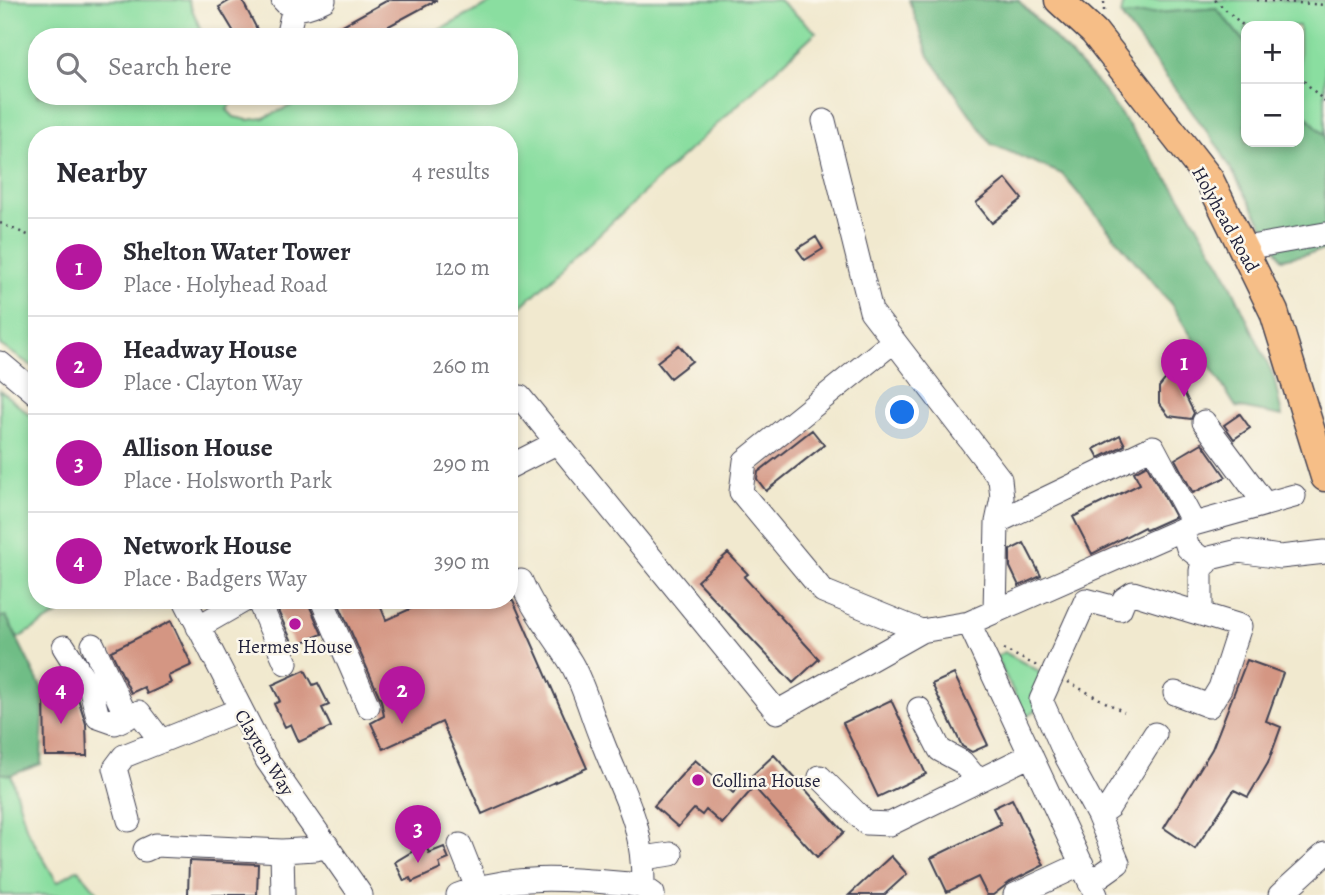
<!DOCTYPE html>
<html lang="en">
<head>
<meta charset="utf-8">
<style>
	body { margin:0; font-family:Alegreya,serif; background:#f7f7f7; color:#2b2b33 }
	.controls { position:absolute; right:21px; top:21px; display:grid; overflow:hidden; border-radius:14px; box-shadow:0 4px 10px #0003 }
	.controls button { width:63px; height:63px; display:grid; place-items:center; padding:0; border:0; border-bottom:2px solid #e1e1e2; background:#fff; color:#2b2b33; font:35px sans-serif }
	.you { position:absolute; left:903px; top:413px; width:24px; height:24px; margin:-18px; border:5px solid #fff; border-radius:50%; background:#1a73e8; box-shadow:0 0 0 10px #1a73e833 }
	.badge { display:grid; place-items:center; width:46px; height:46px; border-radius:50%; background:#b5179e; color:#fff; font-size:23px; font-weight:700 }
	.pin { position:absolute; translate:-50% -58px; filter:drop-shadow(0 2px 4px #0008) }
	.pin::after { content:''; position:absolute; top:37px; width:24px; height:21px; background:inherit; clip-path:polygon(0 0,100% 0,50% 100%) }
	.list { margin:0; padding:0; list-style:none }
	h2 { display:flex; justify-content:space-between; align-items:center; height:91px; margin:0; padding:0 28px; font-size:30px }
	h2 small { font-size:23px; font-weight:400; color:#7c7c81 }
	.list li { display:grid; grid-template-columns:46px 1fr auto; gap:21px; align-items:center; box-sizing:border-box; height:98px; padding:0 28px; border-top:2px solid #e1e1e2 }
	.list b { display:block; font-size:26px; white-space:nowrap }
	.list p { margin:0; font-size:23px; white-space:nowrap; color:#7c7c81 }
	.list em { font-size:23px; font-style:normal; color:#7c7c81 }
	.icon { flex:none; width:38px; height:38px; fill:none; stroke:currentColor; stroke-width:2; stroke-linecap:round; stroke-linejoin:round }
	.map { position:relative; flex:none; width:1325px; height:895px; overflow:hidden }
	.search { position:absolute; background:#fff; box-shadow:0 4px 10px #0003; left:28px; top:28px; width:490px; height:77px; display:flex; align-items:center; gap:18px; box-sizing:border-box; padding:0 24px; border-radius:28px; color:#7c7c81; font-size:26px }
	.panel { position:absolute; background:#fff; box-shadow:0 4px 10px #0003; left:28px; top:126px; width:490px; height:483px; border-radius:28px }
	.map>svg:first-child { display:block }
</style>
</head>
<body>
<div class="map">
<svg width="1325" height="895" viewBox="0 0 1325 895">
	<rect width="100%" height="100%" fill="#fbf7ec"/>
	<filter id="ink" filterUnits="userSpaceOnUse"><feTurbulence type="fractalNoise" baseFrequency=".0143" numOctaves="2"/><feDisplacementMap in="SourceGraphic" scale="14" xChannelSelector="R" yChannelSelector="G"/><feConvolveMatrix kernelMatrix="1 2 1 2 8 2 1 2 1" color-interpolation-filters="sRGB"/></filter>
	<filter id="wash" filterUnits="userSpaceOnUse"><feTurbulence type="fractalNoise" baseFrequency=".00686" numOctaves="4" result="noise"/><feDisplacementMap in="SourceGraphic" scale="28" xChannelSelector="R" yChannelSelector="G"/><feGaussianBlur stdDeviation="1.57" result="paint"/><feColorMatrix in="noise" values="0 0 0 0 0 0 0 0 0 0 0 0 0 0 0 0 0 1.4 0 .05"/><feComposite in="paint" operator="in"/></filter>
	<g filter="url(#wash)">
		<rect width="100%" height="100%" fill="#f1e9cf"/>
		<path fill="#8adea0" stroke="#56806e" stroke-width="2" d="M0,0H188L204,37H37V96H229L232,103L227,110L234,117L248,120L264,118L312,96H509V37H426L497,0H779L816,32L509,318V135H37V369L0,345Z
			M1124,0H1325V136L1299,108V26H1246V44L1216,8L1121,16Z
			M0,390L37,421V600H82L18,638L6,617H0Z
			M1004,652L1048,676L1038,709L1026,717L996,657Z
			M0,773L11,775L27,830L57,882L78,869L100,895H0Z"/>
		<path fill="#6fbd86" stroke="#487060" stroke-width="2" d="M909,0H1018L1100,86L1180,196L1223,268L1274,377L1282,416L1236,407L1171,304L1062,174L991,144L929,56Z
			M1216,8L1246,44V142H1299V108L1325,136V250L1282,259L1219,148L1121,16Z
			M6,616L44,693L41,764L11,775L0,773V617Z"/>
		<g id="blocks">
			<path fill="#d49683" d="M231,0H242L261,37H237L219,7Z
				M388,0H437L374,34L372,32L363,37H321Z
				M1006,179L1022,199L992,223L976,203Z
				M816,237L823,249L805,260L797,249Z
				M679,345L692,361L670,378L657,362Z
				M1173,370L1194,413L1191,419L1169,416L1159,403V387Z
				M1240,414L1250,428L1234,439L1224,425Z
				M812,430L824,445L766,491L757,479L758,472Z
				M1120,435L1125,445L1099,458L1094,449Z
				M1202,443L1226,477L1193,493L1175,459Z
				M1147,465L1175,517L1146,530L1144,527L1092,554L1073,517L1140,484L1134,472Z
				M1024,543L1041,576L1019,586L1010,567V550Z
				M728,553L748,574L744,577L819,659L793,683L697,581Z
				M302,600H307L322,634L294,646L278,611Z
				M337,600H378L386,620L430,600H513L587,768L482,814L442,722L383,749L371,723L384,716L381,700Z
				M171,621L192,665L168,676L171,683L147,694L144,687L131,693L111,651Z
				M1247,660L1283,673L1266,721L1281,727L1268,763L1248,797L1234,790L1195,849L1164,828L1212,749Z
				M305,670L313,685L318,683L329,705L322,708L331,727L299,742L291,724L285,727L274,704L280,701L272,685Z
				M954,674L988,745L972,752L962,746L932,684Z
				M76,692L86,724L87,756H45L44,693Z
				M891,700L926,774L878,797L843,723Z
				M774,755L844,832L817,857L754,787L722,824L706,810L702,815L694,809L678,827L654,806L695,760L733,793Z
				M1012,799L1044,865L1010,882L993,895H987L978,877L947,892L931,858L1001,824L993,808Z
				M425,844L429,853L444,847L449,859L439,863L441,869L412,882L410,878L404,881L395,862Z
				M891,856L907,874L884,895H849Z
				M189,861L258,864L257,895H188Z"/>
		</g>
	</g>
	<g filter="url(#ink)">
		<use href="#blocks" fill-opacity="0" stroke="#414051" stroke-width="2"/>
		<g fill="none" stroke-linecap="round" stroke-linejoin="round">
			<g stroke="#414051" stroke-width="25">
				<path id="minor" d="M283,0C294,14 310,7 324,0
					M287,37L294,7
					M824,121L871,311L1000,479L1002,498L997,522
					M1245,248L1325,234
					M894,341L745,461L741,492L823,591L921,631
					M0,363L37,394
					M520,397L777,712L921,631L969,623
					M1204,422L1265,504
					M509,467L556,443
					M1182,529L1188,548L1207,563
					M521,581C534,612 554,635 571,663C584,685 591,714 601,738C623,796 644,821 643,887
					M185,600L267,760L361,895
					M258,600L286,663
					M322,600L368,706
					M995,611L997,522L1153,447L1194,524
					M1201,613V570L1210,558L1239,551L1280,557L1325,552
					M198,627L245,600
					M93,645L127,718
					M64,647L91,690L98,717L115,723L139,712L161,741
					M919,709L940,750L962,762L978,781
					M1155,734L1109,807L1098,815L1067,758L1041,700L1086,600L1120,609L1124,599L1133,593L1240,626L1220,688L1209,706L1175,693
					M820,777L866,823L890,824L1031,755
					M129,820L115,768L124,756L239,710
					M460,845L477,888
					M145,850L156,845L282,851
					M643,858L671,854
					M1090,883L1118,863L1098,815
					M283,895L282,851L316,849L327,845
					M458,895C513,873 571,879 629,884L643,887L653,894
					M1015,895L1082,864
					M1096,895L969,623L1194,524L1294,496
					M1280,895L1325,854"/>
			</g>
			<g stroke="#414051" stroke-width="31">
				<path id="major" d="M1059,0L1094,32L1209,179L1274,312L1325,477"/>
			</g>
			<path stroke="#414051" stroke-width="2.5" stroke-dasharray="2 5" stroke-linecap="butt" d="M1215,0L1246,28
				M1257,0L1325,5
				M1104,11V0
				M1299,76L1325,102
				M0,223L37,239
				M1003,649L1037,666
				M1068,682L1124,712"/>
			<use href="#minor" stroke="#fff" stroke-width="23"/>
			<use href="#major" stroke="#f6be87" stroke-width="28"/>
		</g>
	</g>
	<g fill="#b5179e" stroke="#fbf7ec" stroke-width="2.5">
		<circle cx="295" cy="624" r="7"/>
		<circle cx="698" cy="780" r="7"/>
	</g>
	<g text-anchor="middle" stroke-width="5" stroke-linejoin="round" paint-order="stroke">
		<g font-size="19" fill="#22223b" stroke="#fbf7ec">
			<text transform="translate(1226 219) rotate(61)" y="7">Holyhead Road</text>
			<text transform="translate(265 752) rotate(59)" y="7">Clayton Way</text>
		</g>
		<g font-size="19" fill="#22223b" stroke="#fbf7ec">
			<text x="295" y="653">Hermes House</text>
			<text x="712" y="787" text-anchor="start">Collina House</text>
		</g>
	</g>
</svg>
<div class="controls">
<button>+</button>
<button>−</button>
</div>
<div class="you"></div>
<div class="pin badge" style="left:1184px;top:397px">1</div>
<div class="pin badge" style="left:402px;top:724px">2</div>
<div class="pin badge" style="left:418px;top:863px">3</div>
<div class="pin badge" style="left:61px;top:724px">4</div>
<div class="search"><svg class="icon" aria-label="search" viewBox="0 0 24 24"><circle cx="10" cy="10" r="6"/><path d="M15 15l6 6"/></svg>Search here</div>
<section class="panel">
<h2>Nearby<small>4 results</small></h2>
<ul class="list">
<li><span class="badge">1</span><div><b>Shelton Water Tower</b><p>Place · Holyhead Road</p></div><em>120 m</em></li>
<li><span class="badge">2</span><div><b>Headway House</b><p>Place · Clayton Way</p></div><em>260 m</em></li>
<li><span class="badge">3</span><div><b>Allison House</b><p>Place · Holsworth Park</p></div><em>290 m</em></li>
<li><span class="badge">4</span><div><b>Network House</b><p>Place · Badgers Way</p></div><em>390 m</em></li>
</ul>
</section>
</div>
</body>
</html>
